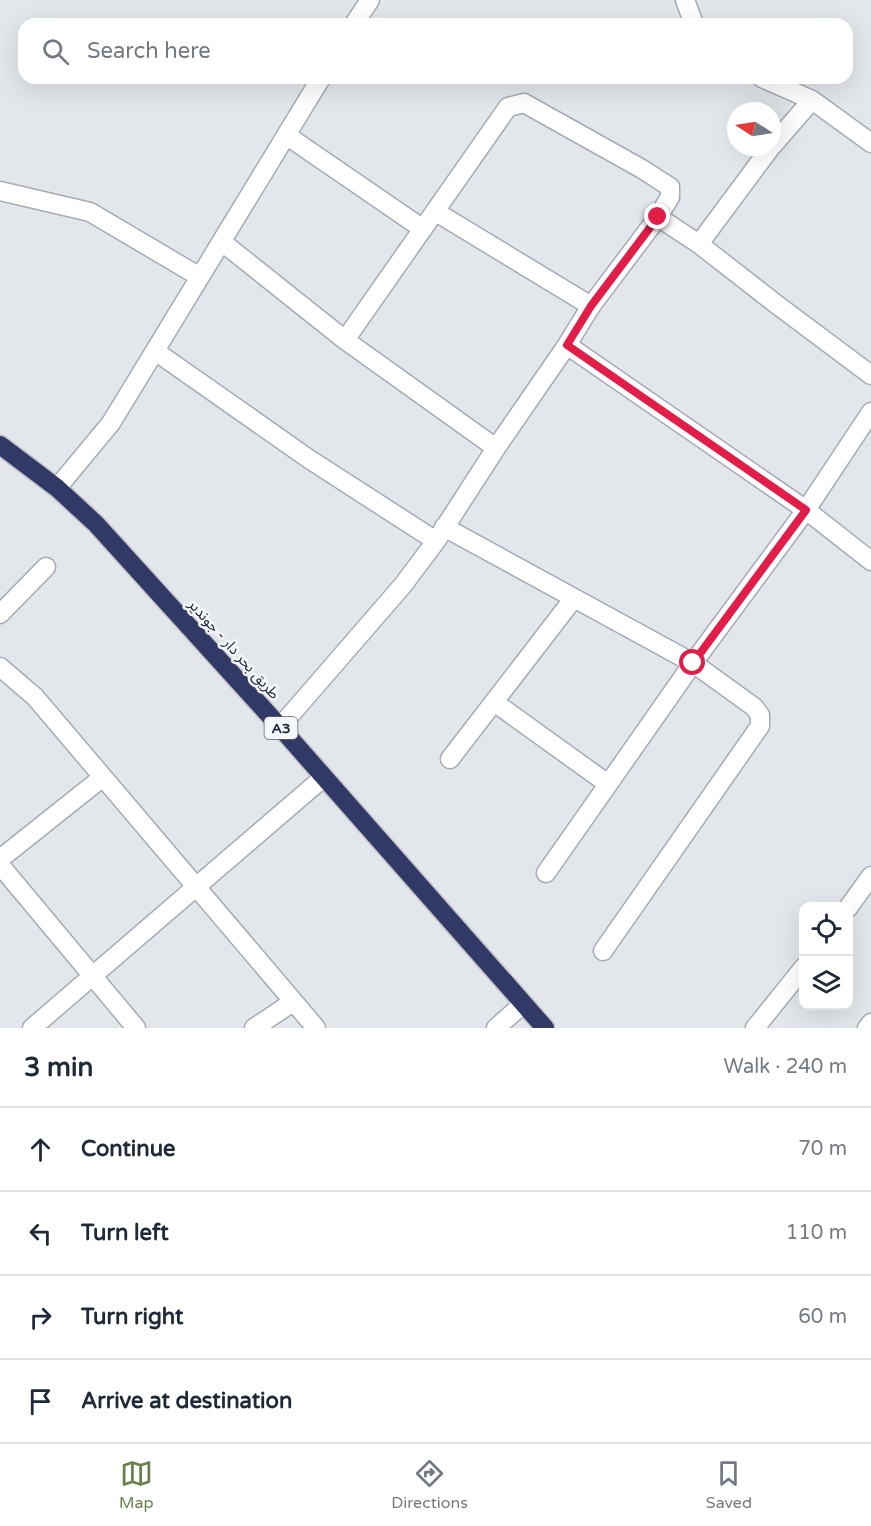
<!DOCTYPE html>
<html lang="en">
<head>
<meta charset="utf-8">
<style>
	body { margin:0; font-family:"Varela Round","Noto Sans Arabic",sans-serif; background:#f6f6f7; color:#1f2937 }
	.controls { position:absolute; right:18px; bottom:18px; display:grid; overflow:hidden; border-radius:12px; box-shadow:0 6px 24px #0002 }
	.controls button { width:54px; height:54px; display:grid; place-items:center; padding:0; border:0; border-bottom:2px solid #e0e1e3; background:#fff; color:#1f2937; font:30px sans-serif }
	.compass { position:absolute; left:727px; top:102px; width:54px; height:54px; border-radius:50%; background:#fff; box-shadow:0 6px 24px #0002; rotate:282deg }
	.stop { position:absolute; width:18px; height:18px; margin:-14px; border:4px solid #e11d48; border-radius:50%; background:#fff }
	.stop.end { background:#e11d48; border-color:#fff; box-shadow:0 2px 6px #0008 }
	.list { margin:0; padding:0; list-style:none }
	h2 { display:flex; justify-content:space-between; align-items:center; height:78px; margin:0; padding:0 24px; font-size:26px }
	h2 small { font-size:20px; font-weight:400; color:#747a83 }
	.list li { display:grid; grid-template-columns:39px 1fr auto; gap:18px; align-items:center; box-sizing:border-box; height:84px; padding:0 24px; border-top:2px solid #e0e1e3 }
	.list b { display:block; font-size:22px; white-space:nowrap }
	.list em { font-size:20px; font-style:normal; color:#747a83 }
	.icon { flex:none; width:33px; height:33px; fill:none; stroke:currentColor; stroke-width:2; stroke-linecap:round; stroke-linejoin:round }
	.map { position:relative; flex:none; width:871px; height:1028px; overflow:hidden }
	.search { position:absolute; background:#fff; box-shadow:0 6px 24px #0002; left:18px; right:18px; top:18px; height:66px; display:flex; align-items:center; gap:15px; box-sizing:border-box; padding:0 21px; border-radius:18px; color:#747a83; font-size:22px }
	.sheet { height:414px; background:#fff }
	nav { display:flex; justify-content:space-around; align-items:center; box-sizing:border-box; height:84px; border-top:2px solid #e0e1e3; background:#fff; font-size:16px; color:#747a83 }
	nav a { display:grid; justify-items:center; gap:3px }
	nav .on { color:#69804b }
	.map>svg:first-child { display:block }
</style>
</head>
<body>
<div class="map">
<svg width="871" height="1028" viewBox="0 0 871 1028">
	<rect width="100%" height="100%" fill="#e3e7ec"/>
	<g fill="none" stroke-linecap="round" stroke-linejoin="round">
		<g stroke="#a6aab4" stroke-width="21">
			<path id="street" d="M685,0L694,24
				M354,24L370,0
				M762,78L812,100L871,143
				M286,135L423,229
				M772,146L812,100
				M0,191L90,212L200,277
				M436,212L591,306
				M658,217L699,244L776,304L871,375
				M222,242L345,340L496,448
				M699,244L771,147
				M567,345L806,510L871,561
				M155,351L309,459L436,541
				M57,488L111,423L321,78
				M444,527L693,663L754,707L760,715V726L603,951
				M0,614L46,567
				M0,667L35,697L316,1028
				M494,702L608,784
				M280,727L403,585L436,541L496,448L567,345L591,306L658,217L670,197V187L642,169L524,103L508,107L345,340
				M450,759L574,598
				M0,859L103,777
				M0,865L136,1028
				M546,873L693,663L806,510L871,412
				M848,908L871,876
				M32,1028L324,777
				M254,1028L293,1002
				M496,1028L523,1004
				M755,1028L804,967
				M867,1028L871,1023"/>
		</g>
		<g stroke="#c2c3c9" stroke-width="21">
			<path id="highway" d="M0,445L57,488L96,524L280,727L545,1028"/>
		</g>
		<use href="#street" stroke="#fff" stroke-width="18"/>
		<use href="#highway" stroke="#313a67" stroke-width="18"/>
	</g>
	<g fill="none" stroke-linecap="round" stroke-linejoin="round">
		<path stroke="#e11d48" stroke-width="8" d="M658,217L591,306L567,345L806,510L693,663"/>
	</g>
	<g text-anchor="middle" stroke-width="5" stroke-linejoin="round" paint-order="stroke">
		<rect fill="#f4f6f9" stroke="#626675" stroke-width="1.5" x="264.5" y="717" width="33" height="22" rx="4.5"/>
		<g font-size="14" font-weight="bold" fill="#24293d">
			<text x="281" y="733">A3</text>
		</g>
		<g font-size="15" fill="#24293d" stroke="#f4f6f9">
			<text transform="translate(234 649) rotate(48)" y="5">طريق بحر دار - جوندير</text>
		</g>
	</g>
</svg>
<div class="controls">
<button><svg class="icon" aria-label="locate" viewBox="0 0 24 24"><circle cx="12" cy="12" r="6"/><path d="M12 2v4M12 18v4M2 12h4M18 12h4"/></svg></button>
<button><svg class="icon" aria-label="layers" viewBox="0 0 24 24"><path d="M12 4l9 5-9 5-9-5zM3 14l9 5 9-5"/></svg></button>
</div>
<svg class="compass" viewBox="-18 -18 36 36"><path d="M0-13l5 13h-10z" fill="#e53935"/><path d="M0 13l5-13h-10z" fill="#747a83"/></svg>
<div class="stop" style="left:693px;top:663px"></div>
<div class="stop end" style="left:658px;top:217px"></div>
<div class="search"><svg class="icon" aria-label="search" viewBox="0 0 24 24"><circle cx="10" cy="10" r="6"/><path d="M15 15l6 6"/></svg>Search here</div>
</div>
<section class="sheet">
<h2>3 min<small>Walk · 240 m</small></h2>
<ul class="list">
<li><svg class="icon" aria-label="ahead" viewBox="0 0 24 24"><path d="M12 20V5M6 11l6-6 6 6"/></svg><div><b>Continue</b></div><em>70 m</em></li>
<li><svg class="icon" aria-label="left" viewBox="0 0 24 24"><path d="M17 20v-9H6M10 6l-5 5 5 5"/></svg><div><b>Turn left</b></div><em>110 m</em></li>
<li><svg class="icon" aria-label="right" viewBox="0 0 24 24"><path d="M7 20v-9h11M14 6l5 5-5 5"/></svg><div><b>Turn right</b></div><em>60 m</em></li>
<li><svg class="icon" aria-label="arrive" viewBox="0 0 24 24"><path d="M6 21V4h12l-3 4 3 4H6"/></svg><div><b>Arrive at destination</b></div></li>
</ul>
</section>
<nav>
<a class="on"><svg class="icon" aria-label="map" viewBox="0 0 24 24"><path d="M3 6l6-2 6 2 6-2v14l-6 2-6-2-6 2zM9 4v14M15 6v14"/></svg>Map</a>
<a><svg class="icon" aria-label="directions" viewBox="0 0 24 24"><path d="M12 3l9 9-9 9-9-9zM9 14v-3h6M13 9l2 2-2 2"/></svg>Directions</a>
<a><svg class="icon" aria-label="saved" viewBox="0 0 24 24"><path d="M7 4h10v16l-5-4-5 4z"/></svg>Saved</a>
</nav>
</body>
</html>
